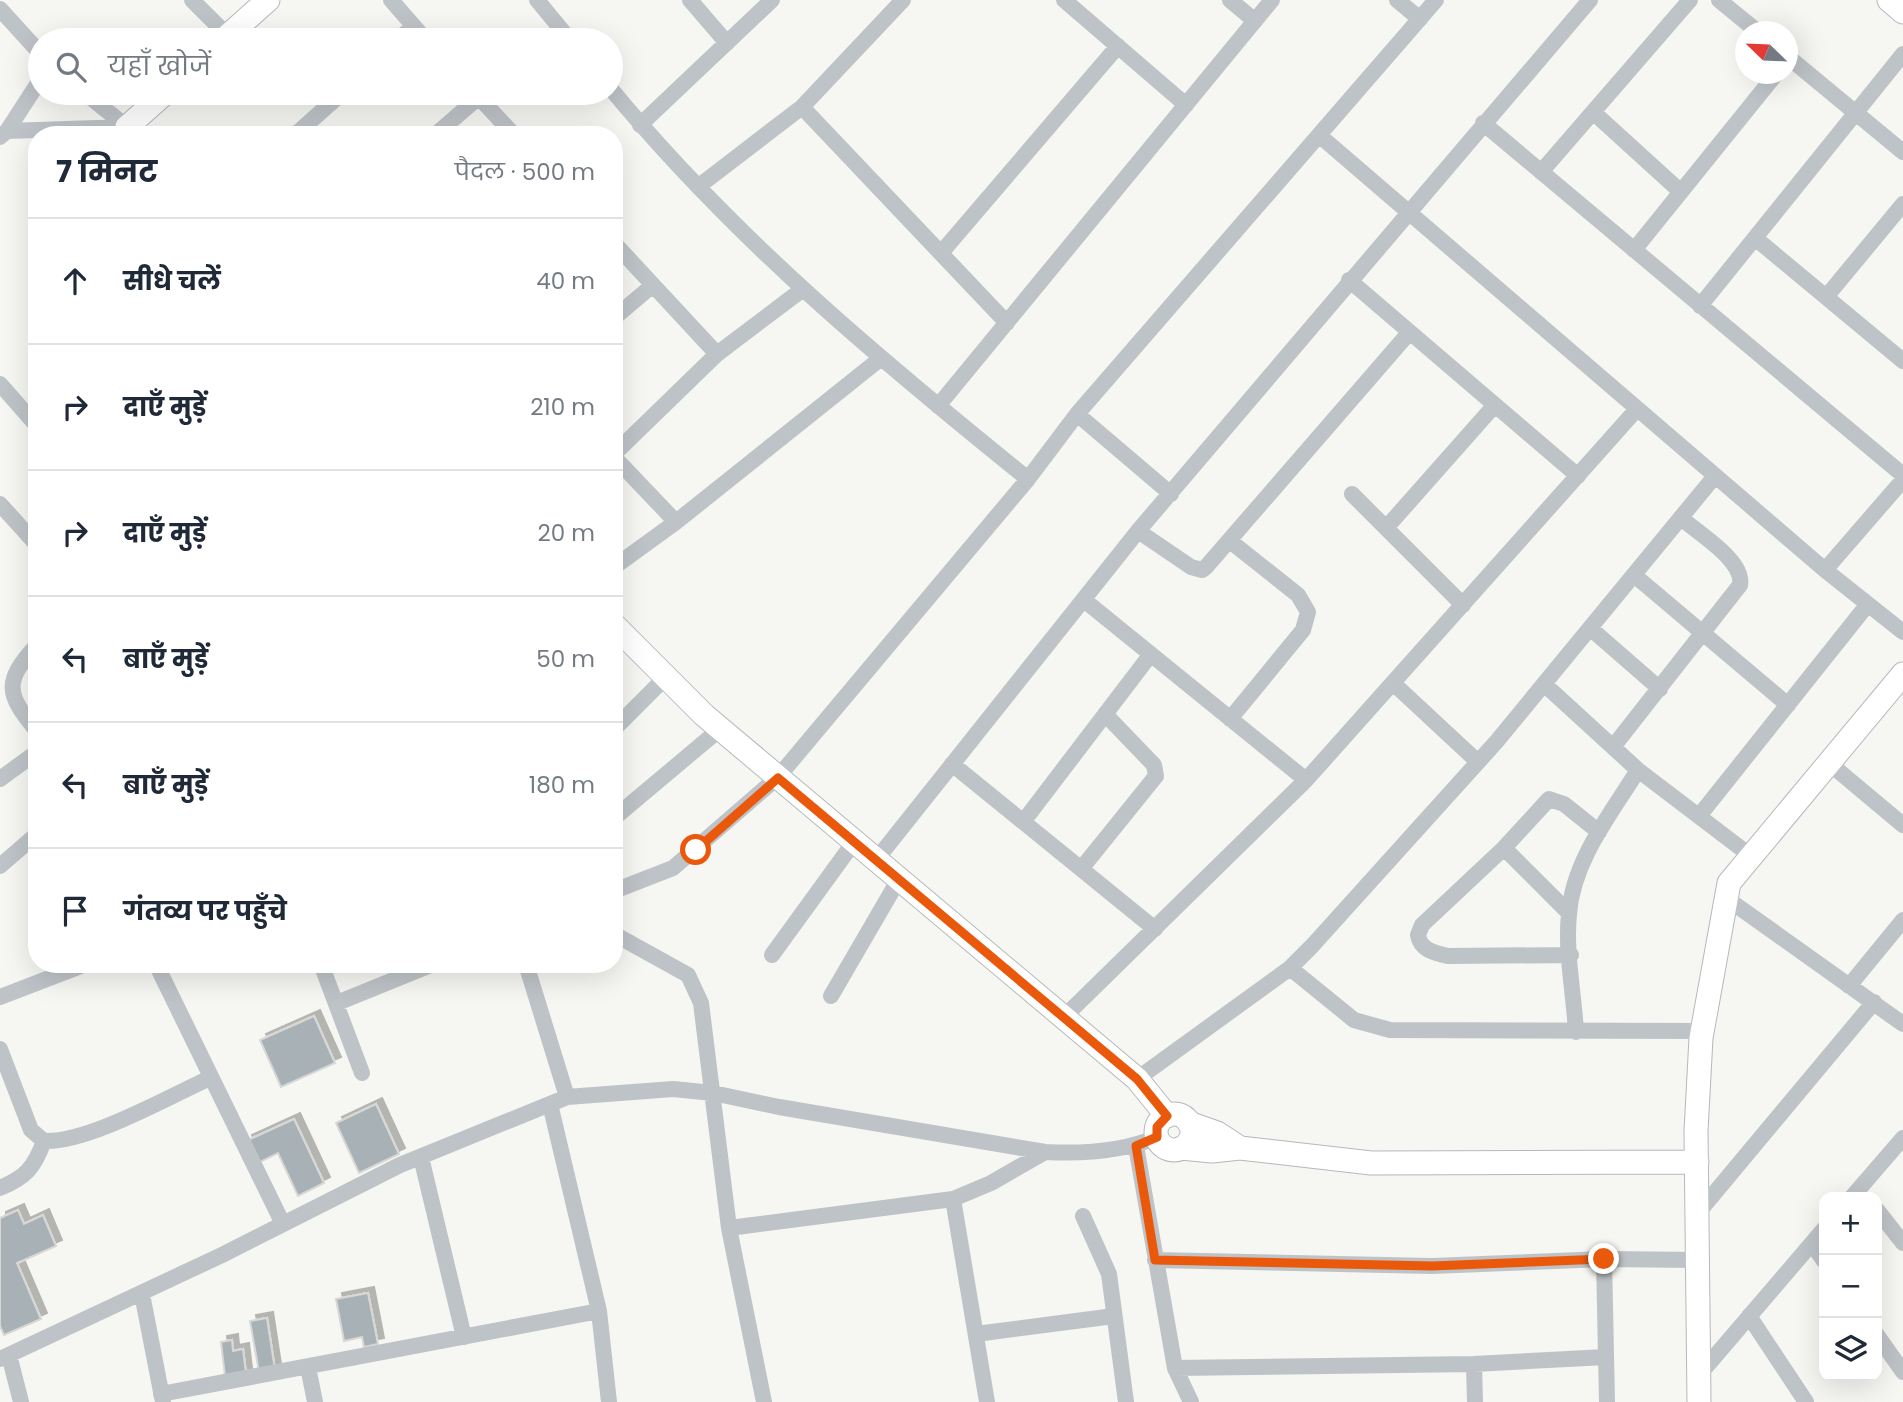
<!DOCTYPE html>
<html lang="hi">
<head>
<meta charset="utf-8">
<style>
	body { margin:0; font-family:Poppins,"Noto Sans Devanagari",sans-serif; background:#f2f2f3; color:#1f2937 }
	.controls { position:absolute; right:21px; bottom:21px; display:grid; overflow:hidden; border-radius:14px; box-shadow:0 7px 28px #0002 }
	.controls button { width:63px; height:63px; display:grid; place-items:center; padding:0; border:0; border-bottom:2px solid #e0e1e3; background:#fff; color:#1f2937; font:35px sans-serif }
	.compass { position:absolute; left:1735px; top:21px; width:63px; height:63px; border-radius:50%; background:#fff; box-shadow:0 7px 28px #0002; rotate:293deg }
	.stop { position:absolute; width:21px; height:21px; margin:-16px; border:5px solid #ea580c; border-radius:50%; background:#fff }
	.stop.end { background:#ea580c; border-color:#fff; box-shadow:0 2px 7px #0008 }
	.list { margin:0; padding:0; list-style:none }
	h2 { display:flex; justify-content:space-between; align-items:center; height:91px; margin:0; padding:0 28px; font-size:30px }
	h2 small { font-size:23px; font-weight:400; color:#747a83 }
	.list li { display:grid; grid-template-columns:46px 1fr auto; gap:21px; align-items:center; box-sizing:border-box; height:126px; padding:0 28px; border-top:2px solid #e0e1e3 }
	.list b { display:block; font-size:26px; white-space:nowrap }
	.list em { font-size:23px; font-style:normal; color:#747a83 }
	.icon { flex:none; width:38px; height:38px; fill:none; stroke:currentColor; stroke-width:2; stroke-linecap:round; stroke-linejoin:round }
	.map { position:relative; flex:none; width:1903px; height:1402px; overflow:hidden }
	.search { position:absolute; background:#fff; box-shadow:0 7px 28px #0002; left:28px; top:28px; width:595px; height:77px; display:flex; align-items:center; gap:18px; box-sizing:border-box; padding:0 24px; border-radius:38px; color:#747a83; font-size:26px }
	.panel { position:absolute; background:#fff; box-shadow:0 7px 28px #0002; left:28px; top:126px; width:595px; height:847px; border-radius:28px }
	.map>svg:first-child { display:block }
</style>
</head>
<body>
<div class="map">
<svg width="1903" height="1402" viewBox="0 0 1903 1402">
	<defs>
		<filter id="shadow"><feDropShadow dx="6" dy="-6" stdDeviation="0" flood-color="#0004"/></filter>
	</defs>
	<rect width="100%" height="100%" fill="#f6f6f2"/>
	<path fill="#a8b1b6" stroke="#d7d7d5" stroke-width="2" filter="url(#shadow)" d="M314,1016L335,1063L281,1087L260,1040Z
		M376,1104L399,1154L359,1173L336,1123Z
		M294,1119L324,1183L298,1196L278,1153L256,1164L246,1141Z
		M18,1210L24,1224L43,1215L56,1246L17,1263L41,1319L4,1335L0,1326V1218Z
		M368,1293L378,1344L364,1347L362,1337L344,1341L336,1299Z
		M267,1318L275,1370L259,1372L250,1321Z
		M232,1340L233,1351L243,1349L246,1374L225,1376L221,1342Z"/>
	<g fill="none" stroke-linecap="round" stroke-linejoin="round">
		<g stroke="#b3b9bd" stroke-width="25">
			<path id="secondary" d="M1889,0L1903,12
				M223,40L268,0
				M135,135L127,127L165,93
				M614,625L704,715L1137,1079L1167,1116
				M1156 1132a18 18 0 1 1 36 0a18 18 0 1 1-36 0Z
				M1189,1123L1217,1133L1240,1148
				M1181,1148L1212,1151L1240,1148L1371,1163L1697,1162
				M1699,1402L1696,1131L1701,1038L1729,883L1903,674"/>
		</g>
		<path stroke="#bec3c7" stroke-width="16" d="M192,0L228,36
			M391,0L426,40
			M537,0L570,40
			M690,0L727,43
			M1064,0L1186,105
			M1230,0L1255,21
			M1397,0L1420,19
			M1719,0L1758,32
			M0,9L40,53
			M398,40L413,26
			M1787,56L1903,152
			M611,89C733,237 879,359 1028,479
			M85,93L127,127
			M475,93L514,135
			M802,107L1007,323
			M1593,112L1681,192
			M1483,123L1903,475
			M640,125L772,0
			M7,131L40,80
			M295,135L342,93
			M435,135L479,97
			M1320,136L1825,570L1903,480
			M0,137L7,131L127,127
			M1541,172L1690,0
			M699,186L802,107L903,0
			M1755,238L1903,361
			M614,243L717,354
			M1634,250L1776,74
			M941,253L1118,46
			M1349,280L1578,476
			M1826,297L1903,204
			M1700,306L1903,54
			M614,318L653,285
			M0,384L37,426
			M938,406L1272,0
			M1077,414L1171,494
			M614,454L717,354L803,289
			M614,457L676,522
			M1352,494L1463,605
			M0,504L37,545
			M1386,528L1494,406
			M1138,531L1191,567L1202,570L1206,567L1408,334
			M1230,541L1298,595L1308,612L1303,630L1230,719
			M614,567L676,522L880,359
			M1825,570L1903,632
			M1634,575L1788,705
			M1084,600L1306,780
			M1590,628L1660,689
			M37,645C3,682 6,694 37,731
			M1393,683L1478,762
			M1544,684L1638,770L1751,856
			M614,729L666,677
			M1613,747L1740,585C1745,561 1698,533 1681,518
			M1829,763L1903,825
			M952,764L1155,929
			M0,779L37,752
			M1699,816L1868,604
			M614,818L720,729
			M1023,822L1151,654
			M1504,848L1569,913
			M876,860L1138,531L1590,0
			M0,866L37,834
			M1081,869L1156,776L1154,765L1105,714
			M614,891L673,868L778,777L1028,479L1077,414L1436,0
			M1726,898L1903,1024
			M614,934L688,975L701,1003L729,1228L764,1402
			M772,955L854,842
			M1571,955L1448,956C1435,953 1420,950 1418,935L1422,925L1504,848L1549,799L1564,804L1599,832
			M156,964L283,1224
			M321,964L362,1073
			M526,964L567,1097
			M1290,968L1354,1020L1390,1030L1703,1031
			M1849,986L1903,920
			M831,996L899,879
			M0,997L86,964
			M337,1003L433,964
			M1063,1018L1306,780L1637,409
			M1576,1032C1574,994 1565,952 1569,914C1573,860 1611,814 1638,770
			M0,1049L31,1130L44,1141C88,1143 168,1097 210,1078
			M1137,1079L1290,968L1312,946L1497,741L1715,476
			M1136,1146L1175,1368L1191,1402
			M421,1157L464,1337
			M0,1188C26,1177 34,1168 44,1141
			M1852,1197L1903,1138
			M953,1199L987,1402
			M1877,1210L1903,1243
			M1697,1214L1874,1002
			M1083,1216L1109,1274L1126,1402
			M729,1228L953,1199L991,1183L1045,1152
			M1812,1244L1824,1261
			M1604,1259L1607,1402
			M1155,1260L1432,1266L1604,1259L1698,1260
			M142,1294L163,1402
			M599,1311L609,1402
			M1749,1316L1806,1402
			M976,1334L1114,1316
			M1877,1335L1903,1372
			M9,1355L21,1402
			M0,1359L222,1255L400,1165L567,1097L673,1089L713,1093L779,1107L1045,1152C1083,1154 1122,1152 1157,1137
			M1474,1364L1475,1402
			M308,1367L315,1402
			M1175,1368L1474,1364L1606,1357
			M1699,1375L1824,1229
			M161,1394L599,1311L550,1104"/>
		<use href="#secondary" stroke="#fff" stroke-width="23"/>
	</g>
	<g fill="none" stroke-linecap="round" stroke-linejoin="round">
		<path stroke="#ea580c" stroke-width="9" d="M696,850L778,778L1137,1079L1167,1116L1157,1127V1137L1136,1146L1155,1260L1432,1266L1604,1259"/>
	</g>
</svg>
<div class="controls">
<button>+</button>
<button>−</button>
<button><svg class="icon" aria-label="layers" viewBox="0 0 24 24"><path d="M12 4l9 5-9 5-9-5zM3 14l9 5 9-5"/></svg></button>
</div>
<svg class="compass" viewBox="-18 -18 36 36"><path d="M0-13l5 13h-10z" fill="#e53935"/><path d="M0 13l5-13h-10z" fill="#747a83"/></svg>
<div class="stop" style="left:696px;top:850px"></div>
<div class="stop end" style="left:1604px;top:1259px"></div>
<div class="search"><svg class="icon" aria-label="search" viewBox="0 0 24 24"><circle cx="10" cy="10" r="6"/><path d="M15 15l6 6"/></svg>यहाँ खोजें</div>
<section class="panel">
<h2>7 मिनट<small>पैदल · 500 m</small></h2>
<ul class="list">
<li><svg class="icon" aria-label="ahead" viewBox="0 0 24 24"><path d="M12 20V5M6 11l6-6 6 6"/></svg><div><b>सीधे चलें</b></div><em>40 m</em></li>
<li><svg class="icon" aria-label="right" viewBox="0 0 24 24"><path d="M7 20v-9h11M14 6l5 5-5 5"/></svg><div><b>दाएँ मुड़ें</b></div><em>210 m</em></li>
<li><svg class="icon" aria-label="right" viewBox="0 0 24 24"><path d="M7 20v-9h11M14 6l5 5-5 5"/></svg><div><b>दाएँ मुड़ें</b></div><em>20 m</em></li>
<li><svg class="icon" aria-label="left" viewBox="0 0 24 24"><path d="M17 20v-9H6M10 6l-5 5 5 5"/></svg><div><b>बाएँ मुड़ें</b></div><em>50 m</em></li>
<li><svg class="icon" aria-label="left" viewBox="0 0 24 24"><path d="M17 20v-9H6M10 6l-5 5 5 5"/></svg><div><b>बाएँ मुड़ें</b></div><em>180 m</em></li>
<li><svg class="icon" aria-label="arrive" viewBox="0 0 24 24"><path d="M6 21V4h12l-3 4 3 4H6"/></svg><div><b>गंतव्य पर पहुँचे</b></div></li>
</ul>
</section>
</div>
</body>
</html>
